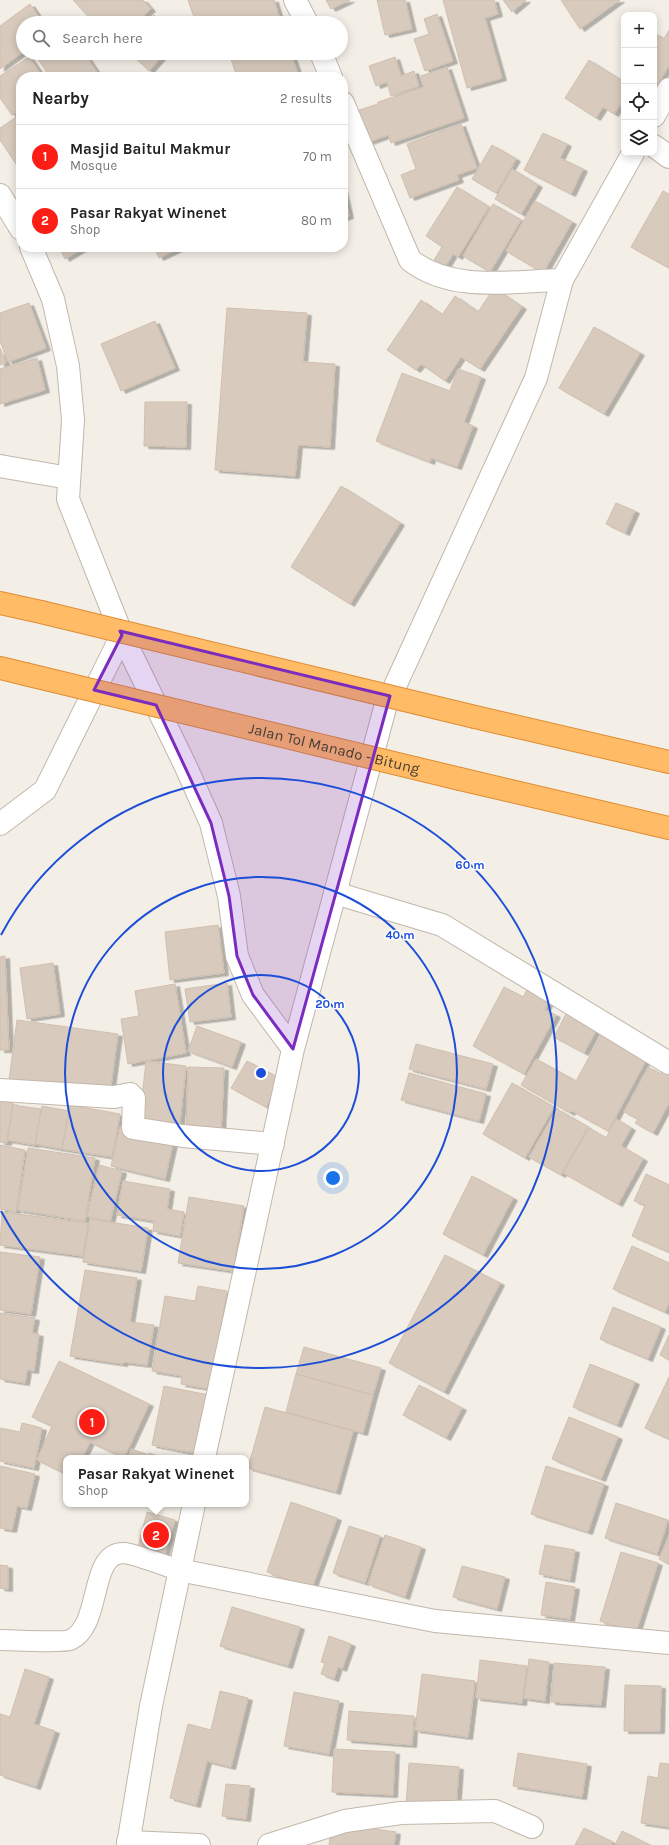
<!DOCTYPE html>
<html lang="en">
<head>
<meta charset="utf-8">
<style>
	body { margin:0; font-family:Karla,sans-serif; background:#f2f2f2; color:#222 }
	.controls { position:absolute; right:12px; top:12px; display:grid; overflow:hidden; border-radius:8px; box-shadow:0 2px 10px #0003 }
	.controls button { width:36px; height:36px; display:grid; place-items:center; padding:0; border:0; border-bottom:1px solid #e0e0e0; background:#fff; color:#222; font:20px sans-serif }
	.you { position:absolute; left:333px; top:1178px; width:14px; height:14px; margin:-10px; border:3px solid #fff; border-radius:50%; background:#1a73e8; box-shadow:0 0 0 6px #1a73e833 }
	.badge { display:grid; place-items:center; width:26px; height:26px; border-radius:50%; background:#fc1d14; color:#fff; font-size:13px; font-weight:700 }
	.pin { position:absolute; translate:-50% -50%; border:2px solid #fff; box-shadow:0 1px 4px #0006 }
	.popup { position:absolute; left:63px; top:1455px; width:186px; height:52px; box-sizing:border-box; display:grid; place-content:center; border-radius:8px; background:#fff; filter:drop-shadow(0 1px 3px #0005); font-size:13px; white-space:nowrap; color:#767676 }
	.popup b { font-size:15px; color:#222 }
	.popup::after { content:''; position:absolute; left:50%; top:100%; margin-left:-8px; border:8px solid transparent; border-top-color:#fff }
	.list { margin:0; padding:0; list-style:none }
	h2 { display:flex; justify-content:space-between; align-items:center; height:52px; margin:0; padding:0 16px; font-size:17px }
	h2 small { font-size:13px; font-weight:400; color:#767676 }
	.list li { display:grid; grid-template-columns:26px 1fr auto; gap:12px; align-items:center; box-sizing:border-box; height:64px; padding:0 16px; border-top:1px solid #e0e0e0 }
	.list b { display:block; font-size:15px; white-space:nowrap }
	.list p { margin:0; font-size:13px; white-space:nowrap; color:#767676 }
	.list em { font-size:13px; font-style:normal; color:#767676 }
	.icon { flex:none; width:22px; height:22px; fill:none; stroke:currentColor; stroke-width:2; stroke-linecap:round; stroke-linejoin:round }
	.map { position:relative; flex:none; width:669px; height:1845px; overflow:hidden }
	.search { position:absolute; background:#fff; box-shadow:0 2px 10px #0003; left:16px; top:16px; width:332px; height:44px; display:flex; align-items:center; gap:10px; box-sizing:border-box; padding:0 14px; border-radius:22px; color:#767676; font-size:15px }
	.panel { position:absolute; background:#fff; box-shadow:0 2px 10px #0003; left:16px; top:72px; width:332px; height:180px; border-radius:16px }
	.map>svg:first-child { display:block }
</style>
</head>
<body>
<div class="map">
<svg width="669" height="1845" viewBox="0 0 669 1845">
	<defs>
		<filter id="shadow"><feDropShadow dx="4.5" dy="2.5" stdDeviation="0" flood-color="#0004"/></filter>
	</defs>
	<rect width="100%" height="100%" fill="#f3eee6"/>
	<path fill="#d8cbbe" stroke="#d0bfae" filter="url(#shadow)" d="M73,0H143L151,9L136,23H94Z
		M188,0H274L281,23H220L219,21L212,23H196Z
		M326,0H350L331,9Z
		M377,0H405L412,29L385,35Z
		M443,0H494L498,14L485,18L502,78L467,88Z
		M503,0H526L512,12Z
		M561,0H620L580,29Z
		M30,4L43,23H23V52L0,69V26Z
		M437,14L453,61L425,71L414,39L429,34L424,19Z
		M154,15L162,23H147Z
		M669,30V65L656,88L654,87V33L664,39Z
		M34,53H84L100,77H50Z
		M130,53H165L149,71Z
		M229,53H291L299,77H237Z
		M29,57L43,77H21V109L12,115L0,98V76Z
		M395,57L401,76L414,71L419,86L391,96L387,82L376,86L369,66Z
		M589,60L624,82V99L614,114L603,107L596,118L565,98Z
		M447,67L464,118L391,143L388,135L366,143L356,111L378,104V102L424,87L421,76Z
		M21,114V165L18,167L0,140V128Z
		M461,124L477,168L457,175L459,180L410,198L401,175L416,169L407,144Z
		M543,133L567,144L560,158L583,169L571,194L524,170Z
		M492,145L516,159L496,193L472,179Z
		M512,169L538,185L521,214L495,199Z
		M457,187L489,207L458,257L453,254L445,267L434,260L442,247L426,236Z
		M343,189L349,216L343,218Z
		M663,191L669,194V268L631,247Z
		M535,201L572,222L543,273L506,251Z
		M493,204L521,220L490,272L463,256Z
		M59,247H85L65,259Z
		M154,247H182L159,258Z
		M494,288L522,307L480,369L461,357L445,381L421,364L416,370L387,350L421,300L442,315L455,296L478,312Z
		M29,303L46,348L8,362L0,341V313Z
		M227,308L307,313L303,362L335,364L330,447L298,445L295,476L215,470Z
		M155,321L175,368L121,391L101,344Z
		M594,327L640,353L604,414L559,388Z
		M0,348L6,363L0,365Z
		M37,358L45,390L0,404V369Z
		M458,369L481,377L464,422L473,426L457,467L431,458L430,462L376,441L402,373L450,391Z
		M145,402H187L186,447L144,446Z
		M341,486L400,523L350,604L291,567Z
		M616,503L635,511L625,533L606,524Z
		M218,925L224,973L170,980L165,932Z
		M5,956L9,1050H0V957Z
		M53,963L60,1014L27,1019L20,968Z
		M531,982L553,994L545,1010L556,1015L524,1074L473,1046L504,987L523,997Z
		M227,983L231,1017L190,1022L185,989Z
		M175,984L186,1053L128,1064L121,1019L139,1016L135,991Z
		M568,1010L598,1027L584,1053L554,1037Z
		M17,1020L118,1034L110,1093L9,1080Z
		M197,1026L241,1042L232,1067L188,1051Z
		M604,1030L649,1055L608,1131L572,1111L570,1113L521,1085L536,1059L576,1081Z
		M416,1044L493,1064L486,1089L409,1069Z
		M146,1061L186,1066L179,1131L139,1125Z
		M247,1061L281,1079L266,1107L231,1088Z
		M666,1066L669,1068V1103L653,1133L635,1123L638,1119L624,1112L648,1067L661,1074Z
		M188,1067L224,1068L221,1133L186,1132Z
		M409,1073L486,1094L479,1121L401,1100Z
		M512,1083L554,1107L525,1158L483,1134Z
		M0,1101L13,1103L7,1143L0,1142Z
		M13,1105L41,1109L35,1145L7,1140Z
		M70,1105L120,1114L112,1157L62,1149Z
		M42,1106L69,1111L62,1149L35,1144Z
		M557,1109L588,1127L561,1175L529,1157Z
		M616,1119L631,1128L621,1146L643,1159L618,1204L563,1173L589,1128L606,1138Z
		M120,1127L174,1139L165,1179L111,1166Z
		M0,1145L25,1150L16,1212L0,1209Z
		M28,1148L95,1158L85,1221L18,1210Z
		M99,1165L122,1171L110,1222L87,1216Z
		M646,1174L669,1185V1252L632,1236L645,1205L634,1201Z
		M472,1176L513,1198L483,1255L443,1234Z
		M123,1181L170,1189L167,1209L184,1212L180,1236L153,1231L154,1221L117,1215Z
		M189,1197L244,1206L233,1271L178,1263Z
		M2,1212L88,1223L83,1256L0,1245Z
		M90,1219L148,1228L141,1271L83,1262Z
		M632,1246L669,1263V1303L665,1312L613,1289Z
		M0,1252L40,1257L31,1314L0,1310Z
		M445,1255L500,1283L444,1392L389,1363Z
		M85,1270L137,1278L130,1322L154,1325L147,1365L124,1362L123,1364L70,1356Z
		M198,1286L227,1291L211,1389L181,1384L182,1376L152,1371L165,1296L195,1301Z
		M613,1307L661,1327L648,1359L600,1339Z
		M0,1313L35,1318L32,1333L39,1334L34,1371L27,1370L25,1383L0,1379Z
		M669,1335V1360L660,1355Z
		M304,1347L381,1368L373,1395L296,1374Z
		M59,1361L149,1404L124,1458L90,1442L82,1458H66V1474L37,1460L52,1426L32,1417Z
		M590,1364L635,1382L617,1425L573,1407Z
		M296,1374L373,1395L363,1433L286,1412Z
		M669,1377V1439L645,1428Z
		M419,1385L462,1408L446,1438L403,1415Z
		M164,1386L209,1395L198,1454L152,1445Z
		M265,1407L353,1431L336,1492L248,1468Z
		M569,1417L618,1437L601,1479L552,1459Z
		M22,1423L42,1428L34,1468L0,1461V1428L20,1432Z
		M131,1449L149,1455V1453L165,1458H128Z
		M0,1466L35,1474L27,1508L17,1506L12,1530L0,1528Z
		M546,1466L604,1484L588,1532L531,1514Z
		M291,1502L337,1518L312,1588L267,1572Z
		M616,1503L668,1520L657,1554L605,1538Z
		M147,1512L175,1520L163,1559L137,1551Z
		M349,1526L380,1536L365,1583L333,1573Z
		M385,1535L421,1547L405,1597L368,1584Z
		M669,1536V1564L659,1559Z
		M545,1545L575,1550L570,1580L539,1574Z
		M621,1552L658,1563L636,1632L600,1621Z
		M0,1565L8,1566V1589L0,1588Z
		M462,1566L505,1577L497,1609L453,1597Z
		M546,1582L575,1587L570,1619L541,1615Z
		M232,1607L300,1627L288,1666L220,1646Z
		M329,1636L351,1644L342,1669L338,1667L334,1679L321,1674L325,1663L321,1662Z
		M529,1659L549,1662L545,1701L524,1698Z
		M480,1660L527,1666L522,1703L476,1698Z
		M554,1663L605,1667L601,1705L551,1702Z
		M25,1669L49,1677L34,1724L55,1731L36,1787L0,1775V1714L10,1717Z
		M422,1674L475,1681L468,1737L415,1730Z
		M625,1685L661,1686L660,1731H624Z
		M220,1691L248,1698L231,1767L207,1761L196,1805L170,1798L188,1724L211,1730Z
		M294,1692L339,1701L329,1754L284,1746Z
		M349,1711L414,1716L412,1745L347,1740Z
		M334,1749L395,1752L393,1795L332,1792Z
		M518,1753L587,1764L582,1797L513,1786Z
		M409,1763L459,1767L456,1809L406,1806Z
		M660,1763L669,1764V1827L641,1823L648,1776L658,1778Z
		M226,1784L250,1786L246,1819L222,1816Z
		M332,1823L396,1832L394,1845H329Z
		M584,1828L613,1842L611,1845H575Z
		M622,1831L650,1845H615Z"/>
	<g fill="none" stroke-linecap="round" stroke-linejoin="round">
		<g stroke="#c2b7ab" stroke-width="22">
			<path id="service" d="M0,1640C12,1640 62,1643 70,1640C103,1626 88,1552 124,1553C135,1554 166,1566 179,1570"/>
		</g>
		<g stroke="#c2b7ab" stroke-width="24">
			<path id="minor" d="M295,0L307,23
				M321,53L331,77
				M343,103L410,260C452,293 512,281 562,280
				M654,146L669,157
				M0,466L69,478
				M0,824L45,790L122,635
				M335,893L442,925L669,1063
				M0,1090L114,1097L130,1094L134,1098L133,1128L183,1136L273,1144
				M179,1570L435,1621L669,1643
				M128,1842L199,1845
				M269,1845L345,1821L401,1813L495,1811L532,1827"/>
		</g>
		<g stroke="#c2b7ab" stroke-width="24">
			<path id="tertiary" d="M654,116L669,89
				M0,195L21,229
				M31,247L53,299L68,366L73,420L68,499L122,635L186,767L211,823L229,896L237,956L253,995L293,1049
				M204,1458L293,1049L385,708L536,378L562,280L633,153
				M128,1845L151,1706L194,1504"/>
		</g>
		<g stroke="#df8d34" stroke-width="24">
			<path id="motorway" d="M0,603L41,612
				M0,668L25,674
				M475,717L669,762
				M460,779L669,828"/>
		</g>
		<use href="#service" stroke="#fff" stroke-width="20"/>
		<use href="#minor" stroke="#fff" stroke-width="22"/>
		<use href="#tertiary" stroke="#fff" stroke-width="22"/>
		<use href="#motorway" stroke="#ffbb65" stroke-width="22"/>
		<g stroke="#df8d34" stroke-width="24" stroke-linecap="butt">
			<g id="motorway-bridge">
				<path d="M41,612L475,717"/>
				<path id="s1" d="M25,674L460,779"/>
			</g>
		</g>
		<use href="#motorway-bridge" stroke="#ffbb65" stroke-width="22"/>
	</g>
	<path fill="#7b2cbf" fill-opacity="0.2" stroke="#7b2cbf" stroke-width="3" stroke-linejoin="round" d="M120,631L390,696L293,1049L253,995L237,956L229,896L211,823L156,705L94,690L122,635Z"/>
	<g fill="none" stroke="#1d4ed8" stroke-width="2">
		<circle cx="261" cy="1073" r="98"/>
		<circle cx="261" cy="1073" r="196"/>
		<path d="M1 935A295 295 0 1 1 1 1211"/>
	</g>
	<g text-anchor="middle" stroke-width="3" stroke-linejoin="round" paint-order="stroke">
		<g font-size="15" fill="#463d35" stroke="#fff">
			<text dy="5" stroke="none"><textPath href="#s1" startOffset="318">Jalan Tol Manado - Bitung</textPath></text>
		</g>
	</g>
	<circle cx="261" cy="1073" r="6" fill="#1d4ed8" stroke="#fff" stroke-width="2"/>
	<g font-size="12" text-anchor="middle" font-weight="bold" fill="#1d4ed8" stroke="#fff" stroke-width="3" stroke-linejoin="round" paint-order="stroke">
		<text x="470" y="869">60 m</text>
		<text x="400" y="939">40 m</text>
		<text x="330" y="1008">20 m</text>
	</g>
</svg>
<div class="controls">
<button>+</button>
<button>−</button>
<button><svg class="icon" aria-label="locate" viewBox="0 0 24 24"><circle cx="12" cy="12" r="6"/><path d="M12 2v4M12 18v4M2 12h4M18 12h4"/></svg></button>
<button><svg class="icon" aria-label="layers" viewBox="0 0 24 24"><path d="M12 4l9 5-9 5-9-5zM3 14l9 5 9-5"/></svg></button>
</div>
<div class="you"></div>
<div class="pin badge" style="left:92px;top:1422px">1</div>
<div class="pin badge" style="left:156px;top:1535px">2</div>
<div class="popup"><b>Pasar Rakyat Winenet</b>Shop</div>
<div class="search"><svg class="icon" aria-label="search" viewBox="0 0 24 24"><circle cx="10" cy="10" r="6"/><path d="M15 15l6 6"/></svg>Search here</div>
<section class="panel">
<h2>Nearby<small>2 results</small></h2>
<ul class="list">
<li><span class="badge">1</span><div><b>Masjid Baitul Makmur</b><p>Mosque</p></div><em>70 m</em></li>
<li><span class="badge">2</span><div><b>Pasar Rakyat Winenet</b><p>Shop</p></div><em>80 m</em></li>
</ul>
</section>
</div>
</body>
</html>
